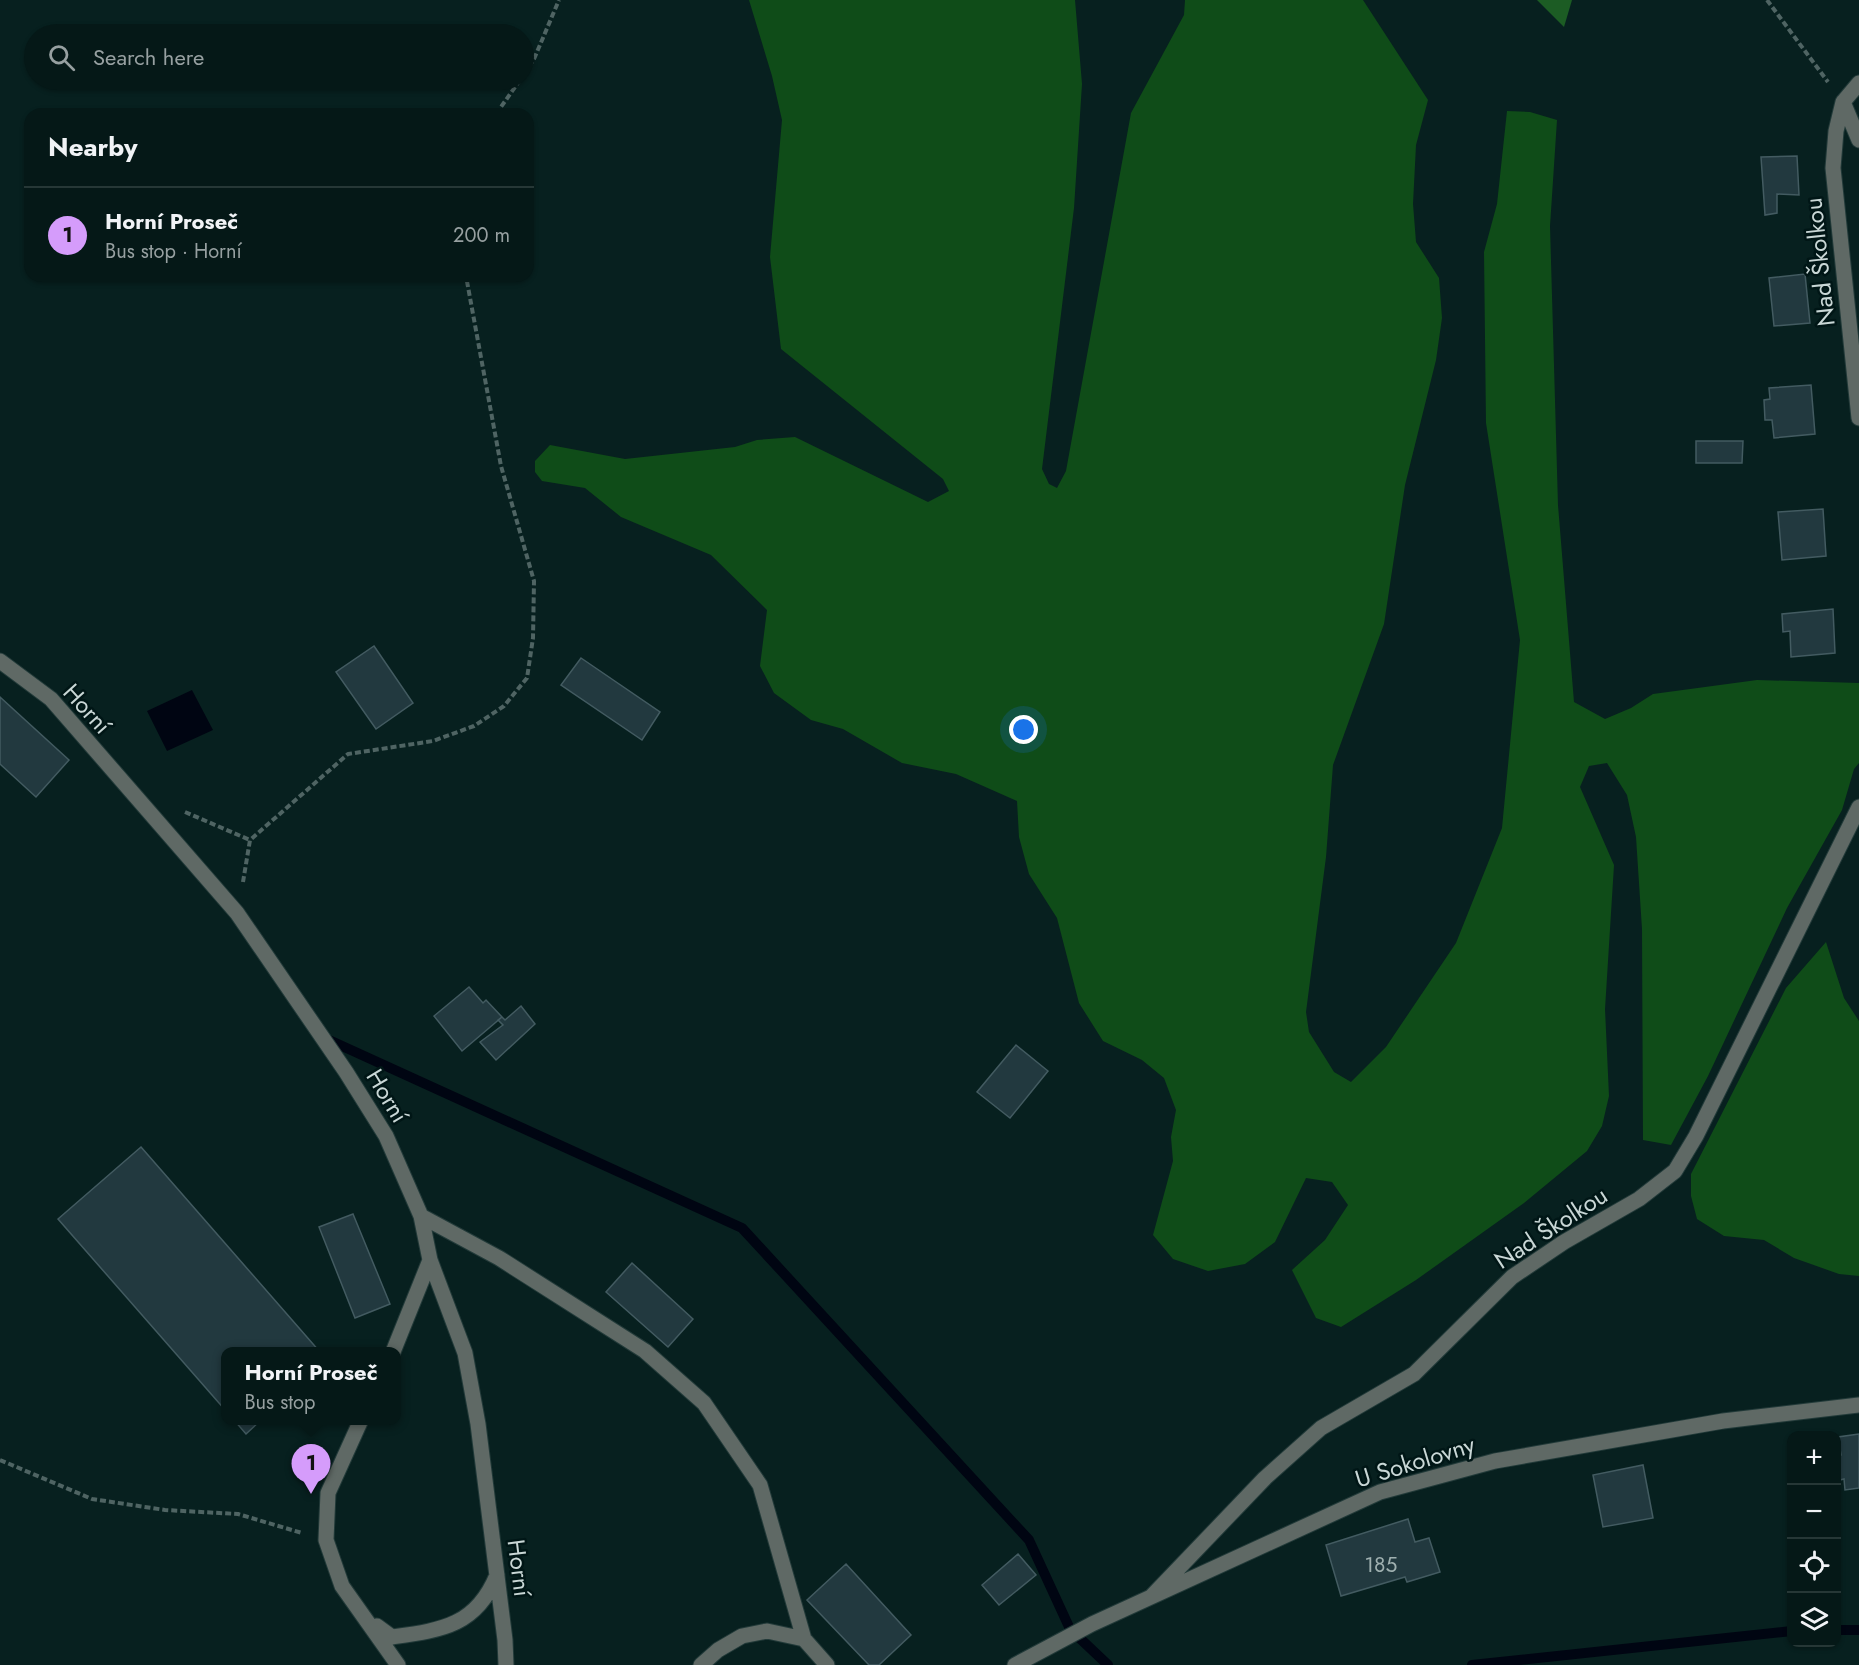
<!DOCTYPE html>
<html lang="en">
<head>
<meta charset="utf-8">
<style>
	body { margin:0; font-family:Jost,sans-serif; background:#0e2120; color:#f1f3f6 }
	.controls { position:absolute; right:18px; bottom:18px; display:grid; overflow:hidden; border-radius:12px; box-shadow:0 2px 4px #0004 }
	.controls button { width:54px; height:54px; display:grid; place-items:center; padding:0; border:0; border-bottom:2px solid #263736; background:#051817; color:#f1f3f6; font:30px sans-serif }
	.you { position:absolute; left:1024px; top:730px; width:21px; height:21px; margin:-15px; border:4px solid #fff; border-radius:50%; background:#1a73e8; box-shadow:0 0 0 9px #1a73e833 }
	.badge { display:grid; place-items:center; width:39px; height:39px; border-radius:50%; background:#d59cfb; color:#111; font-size:20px; font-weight:700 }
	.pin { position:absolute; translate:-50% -50px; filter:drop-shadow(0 2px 3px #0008) }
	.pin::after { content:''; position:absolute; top:32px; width:21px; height:18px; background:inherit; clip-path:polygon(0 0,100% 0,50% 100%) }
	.popup { position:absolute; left:221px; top:1347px; width:180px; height:78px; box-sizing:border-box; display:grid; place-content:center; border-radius:12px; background:#051817; filter:drop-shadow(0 2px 4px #0005); font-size:20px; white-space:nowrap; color:#97a0a1 }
	.popup b { font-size:22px; color:#f1f3f6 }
	.popup::after { content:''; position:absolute; left:50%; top:100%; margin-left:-12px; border:12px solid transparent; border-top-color:#051817 }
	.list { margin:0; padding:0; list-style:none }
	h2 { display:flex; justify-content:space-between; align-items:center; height:78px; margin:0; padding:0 24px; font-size:26px }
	h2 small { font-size:20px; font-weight:400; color:#97a0a1 }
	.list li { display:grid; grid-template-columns:39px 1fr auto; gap:18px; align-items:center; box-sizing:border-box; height:96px; padding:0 24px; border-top:2px solid #263736 }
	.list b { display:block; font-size:22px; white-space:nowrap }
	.list p { margin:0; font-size:20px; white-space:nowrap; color:#97a0a1 }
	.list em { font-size:20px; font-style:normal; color:#97a0a1 }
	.icon { flex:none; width:33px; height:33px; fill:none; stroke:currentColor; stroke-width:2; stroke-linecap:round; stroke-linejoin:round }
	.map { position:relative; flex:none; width:1859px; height:1665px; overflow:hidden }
	.search { position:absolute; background:#051817; box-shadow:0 2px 4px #0004; left:24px; top:24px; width:510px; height:66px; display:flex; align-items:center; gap:15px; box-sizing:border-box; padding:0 21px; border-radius:33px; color:#97a0a1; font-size:22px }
	.panel { position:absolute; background:#051817; box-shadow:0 2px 4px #0004; left:24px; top:108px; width:510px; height:174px; border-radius:18px }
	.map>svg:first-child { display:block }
</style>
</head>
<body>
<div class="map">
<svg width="1859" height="1665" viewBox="0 0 1859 1665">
	<rect width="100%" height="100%" fill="#07201f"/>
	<path fill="#0f4c18" d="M749,0H1075L1082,84L1074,208L1042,469L1049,484L1057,488L1066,471L1131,113L1184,15L1185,0H1363L1428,100L1416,145L1413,204L1416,242L1439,278L1442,318L1436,360L1405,485L1384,624L1333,765L1326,857L1306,1012L1309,1032L1334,1072L1351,1082L1386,1047L1456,943L1502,828L1520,640L1486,423L1484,252L1497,204L1507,111L1530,112L1557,120L1550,226L1558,505L1574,702L1605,719L1631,708L1653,694L1757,680L1859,683V763L1854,769L1842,810L1787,908L1708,1076L1671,1145L1643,1140L1642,929L1636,837L1627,795L1607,763L1589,766L1580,787L1614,865L1605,1009L1609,1096L1602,1126L1587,1151L1524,1203L1416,1280L1341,1327L1316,1318L1292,1270L1325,1240L1348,1205L1332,1182L1306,1178L1275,1242L1245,1264L1208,1271L1173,1259L1153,1235L1173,1161L1171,1137L1176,1110L1164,1078L1142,1060L1103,1041L1079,1003L1057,918L1029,874L1019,837L1017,801L956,774L902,763L843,729L811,720L774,693L760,666L767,610L711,555L621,517L585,488L542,481L535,472V461L550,445L625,459L735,447L757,440L795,437L928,502L949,491L943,479L781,349L770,257L782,120L772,76Z
		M1826,942L1844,998L1859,1021V1276L1839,1274L1794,1258L1764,1240L1724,1236L1697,1219L1691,1196V1174L1786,988Z"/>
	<path fill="#1c5c24" d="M1537,0H1572L1564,27Z"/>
	<path fill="#000512" d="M192,690L213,730L167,751L147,711Z"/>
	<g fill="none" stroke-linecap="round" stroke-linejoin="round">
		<path stroke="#000512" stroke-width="10" d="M329,1040L742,1228L1029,1540L1070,1629L1108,1665
			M1836,1630H1859
			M1472,1665L1792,1631"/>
	</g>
	<path fill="#22393f" stroke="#435b61" stroke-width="1.5" d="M1797,156L1799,195L1777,194V213L1765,215L1761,157Z
		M1805,274L1810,323L1774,326L1769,278Z
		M1811,385L1815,434L1774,438L1772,420H1765L1764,400L1770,399L1769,388Z
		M1696,441H1743L1742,463H1696Z
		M1823,509L1826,556L1782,560L1778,512Z
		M1833,609L1835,653L1791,657L1790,631L1783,632L1782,614Z
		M374,646L413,703L376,729L336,672Z
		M581,658L660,712L642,740L561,685Z
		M0,697L69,760L36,797L0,764Z
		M469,987L483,1003L486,1000L502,1017L462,1051L434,1016Z
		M521,1006L535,1024L496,1060L480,1042L503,1025L498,1020L502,1017L505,1020Z
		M1016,1045L1048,1071L1010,1118L977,1092Z
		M141,1147L320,1352H226V1411L58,1219Z
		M353,1214L390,1304L355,1318L319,1227Z
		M632,1263L693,1319L668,1347L606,1292Z
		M234,1420H261L246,1434Z
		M1859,1434V1488L1845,1490L1844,1479L1836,1481V1456L1841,1455L1838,1437Z
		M1643,1465L1653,1518L1603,1527L1593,1475Z
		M1408,1519L1415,1542L1429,1538L1440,1572L1407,1582L1405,1577L1341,1596L1326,1545Z
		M1018,1554L1036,1575L999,1605L982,1585Z
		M846,1564L911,1635L879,1665H869L807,1600Z"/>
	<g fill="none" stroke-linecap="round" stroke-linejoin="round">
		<g stroke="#223a39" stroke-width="17">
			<path id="minor" d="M1859,83L1843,102L1836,131L1833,168L1859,418
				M1843,102L1859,140
				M0,661L51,699L237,913L346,1072L386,1136L421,1216L430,1260L465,1353L478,1424L505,1640L506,1665
				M421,1216L499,1258L645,1351L704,1403L760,1485L804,1639
				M393,1352L430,1260
				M361,1420L328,1493L326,1540L342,1586L398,1665
				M1152,1596L1265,1478L1321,1428L1414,1374L1512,1277L1564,1242L1639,1199L1675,1171L1696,1136L1859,807
				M377,1626L392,1637C442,1630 476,1626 497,1575
				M701,1665L718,1650L742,1636L767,1631L804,1639L827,1665
				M1015,1665L1092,1624L1380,1492L1495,1461L1723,1421L1859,1405"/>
		</g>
		<path stroke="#4f6463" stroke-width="4" stroke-dasharray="6 3" stroke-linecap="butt" d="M1767,0L1828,82
			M524,74L534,59L559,0
			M496,114L520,80
			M185,812L250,840
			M243,882L250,840L348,754L433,741L474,726L504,706L527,678L533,638L534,581L501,466L466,276
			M0,1460L92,1499L165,1510L238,1514L302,1533"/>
		<use href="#minor" stroke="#5f6965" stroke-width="15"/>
	</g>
	<g text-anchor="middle" stroke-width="5" stroke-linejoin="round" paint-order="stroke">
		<g font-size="21" fill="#9fb0b0">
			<text x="1381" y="1572">185</text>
		</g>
		<g font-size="24" fill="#c9d7d6" stroke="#001616">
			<text transform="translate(1820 262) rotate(-96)" y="8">Nad Školkou</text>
			<text transform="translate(87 709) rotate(48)" y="8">Horní</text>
			<text transform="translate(387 1096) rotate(59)" y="8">Horní</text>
			<text transform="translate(1551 1228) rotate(-33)" y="8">Nad Školkou</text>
			<text transform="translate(1415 1462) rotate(-17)" y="8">U Sokolovny</text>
			<text transform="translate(519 1568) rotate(83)" y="8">Horní</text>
		</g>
	</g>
</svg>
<div class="controls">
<button>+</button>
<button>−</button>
<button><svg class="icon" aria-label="locate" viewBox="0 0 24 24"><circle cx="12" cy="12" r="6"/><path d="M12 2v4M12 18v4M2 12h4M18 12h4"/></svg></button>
<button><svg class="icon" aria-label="layers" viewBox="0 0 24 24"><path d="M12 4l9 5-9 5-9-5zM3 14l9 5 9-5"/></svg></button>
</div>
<div class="you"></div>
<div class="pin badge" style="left:311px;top:1494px">1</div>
<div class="popup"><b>Horní Proseč</b>Bus stop</div>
<div class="search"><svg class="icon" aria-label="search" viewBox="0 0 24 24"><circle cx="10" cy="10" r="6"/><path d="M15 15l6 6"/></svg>Search here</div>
<section class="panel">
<h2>Nearby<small></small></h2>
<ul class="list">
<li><span class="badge">1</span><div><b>Horní Proseč</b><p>Bus stop · Horní</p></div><em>200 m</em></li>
</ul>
</section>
</div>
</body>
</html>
